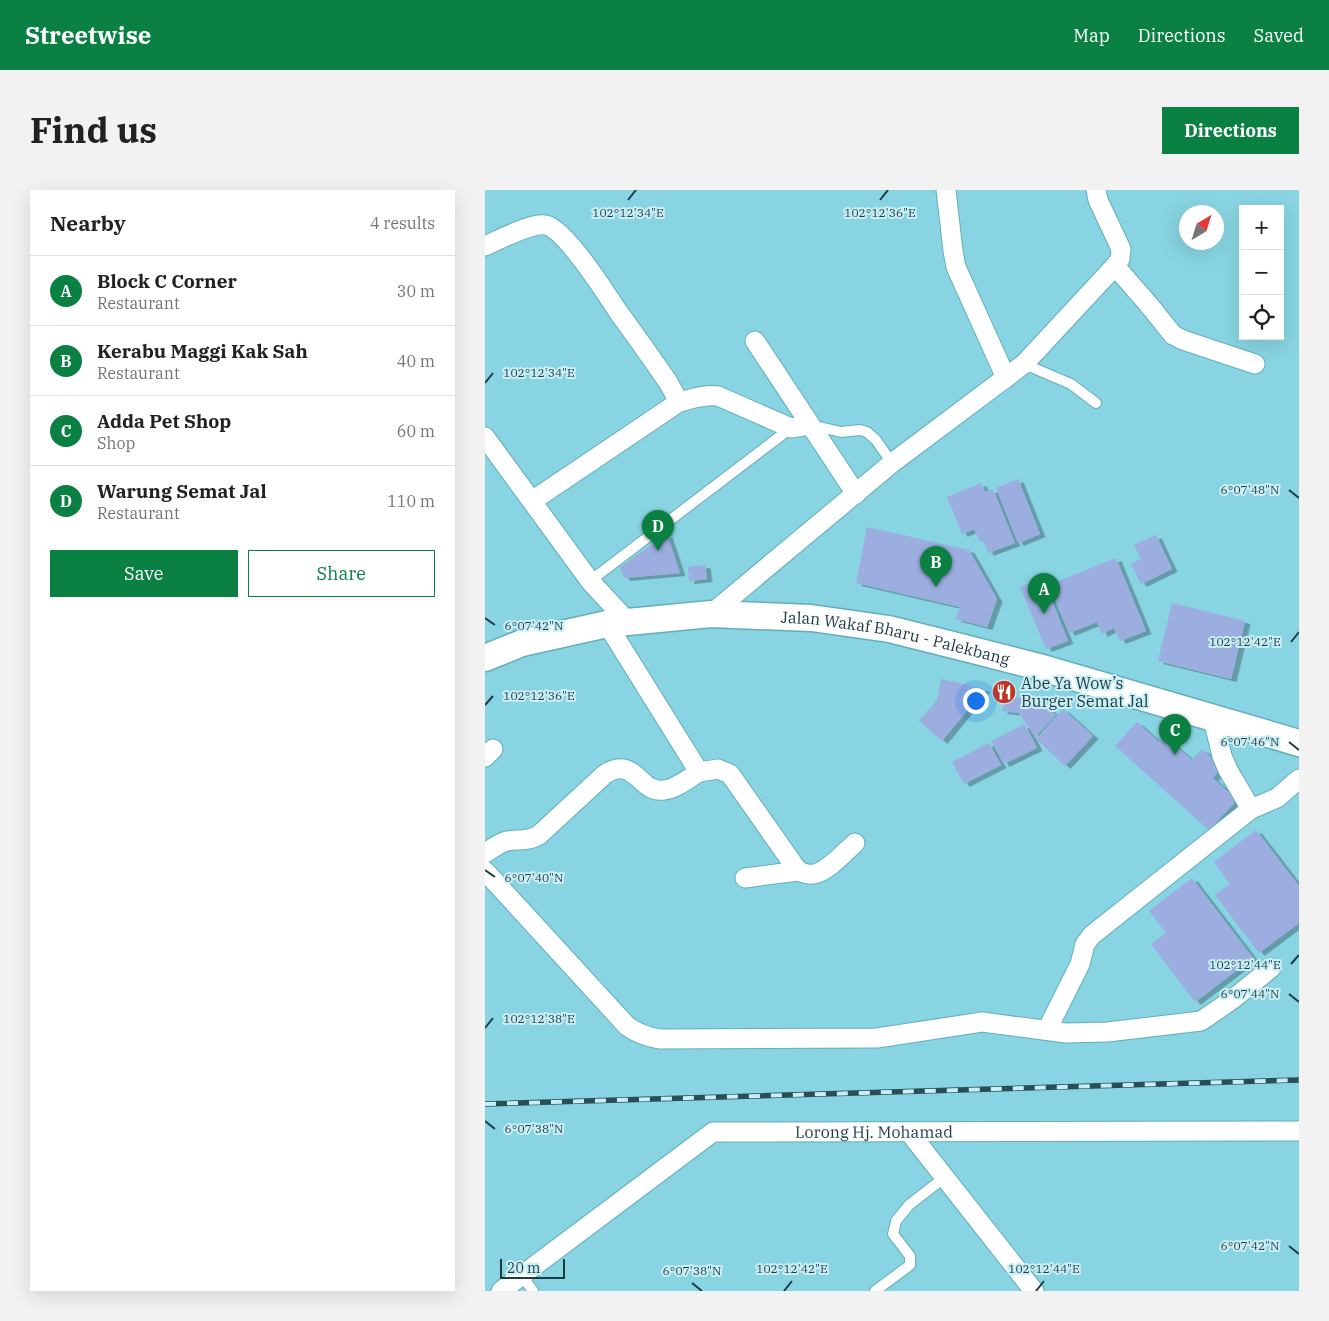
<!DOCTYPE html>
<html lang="en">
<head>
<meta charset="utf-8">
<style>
	body { margin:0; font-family:"IBM Plex Serif",serif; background:#f2f2f2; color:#202124 }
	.controls { position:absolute; right:15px; top:15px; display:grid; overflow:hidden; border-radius:0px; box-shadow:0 5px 20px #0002 }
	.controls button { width:45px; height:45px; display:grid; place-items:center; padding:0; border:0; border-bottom:1px solid #e0e0e0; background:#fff; color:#202124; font:25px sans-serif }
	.compass { position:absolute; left:694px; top:15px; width:45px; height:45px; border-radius:50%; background:#fff; box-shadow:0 5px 20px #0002; rotate:38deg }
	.scale { position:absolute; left:15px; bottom:12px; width:65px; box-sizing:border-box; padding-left:5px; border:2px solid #1b3b41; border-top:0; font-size:14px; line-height:18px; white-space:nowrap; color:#1b3b41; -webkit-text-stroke:4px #caeef5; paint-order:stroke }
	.you { position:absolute; left:490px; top:510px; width:18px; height:18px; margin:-12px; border:4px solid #fff; border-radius:50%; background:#1a73e8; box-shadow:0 0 0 8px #1a73e833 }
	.badge { display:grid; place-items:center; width:32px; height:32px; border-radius:50%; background:#0b8043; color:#fff; font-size:16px; font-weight:700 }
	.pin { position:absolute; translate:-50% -41px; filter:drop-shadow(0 1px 2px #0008) }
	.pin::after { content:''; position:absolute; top:26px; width:18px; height:15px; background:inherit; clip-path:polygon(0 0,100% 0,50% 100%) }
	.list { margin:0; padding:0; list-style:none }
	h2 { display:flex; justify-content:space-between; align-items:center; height:65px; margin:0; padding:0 20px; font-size:21px }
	h2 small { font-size:16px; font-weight:400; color:#757577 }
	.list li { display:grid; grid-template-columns:32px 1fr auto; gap:15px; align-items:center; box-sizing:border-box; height:70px; padding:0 20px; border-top:1px solid #e0e0e0 }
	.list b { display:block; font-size:19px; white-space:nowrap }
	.list p { margin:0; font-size:16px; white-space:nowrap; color:#757577 }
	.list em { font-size:16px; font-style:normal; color:#757577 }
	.actions { display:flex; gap:10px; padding:15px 20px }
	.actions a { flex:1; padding:11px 0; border:1px solid #0b8043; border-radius:0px; text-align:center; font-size:18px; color:#0b8043 }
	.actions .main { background:#0b8043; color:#fff }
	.icon { flex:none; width:28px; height:28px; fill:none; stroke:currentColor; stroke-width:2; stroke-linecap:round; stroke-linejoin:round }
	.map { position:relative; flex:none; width:814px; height:1101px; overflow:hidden; border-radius:0px }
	header { display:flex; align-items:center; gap:30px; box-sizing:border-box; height:70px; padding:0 25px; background:#0b8043; color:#fff }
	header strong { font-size:24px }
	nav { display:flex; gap:28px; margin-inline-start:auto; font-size:18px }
	.intro { display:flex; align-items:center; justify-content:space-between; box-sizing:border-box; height:120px; padding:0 30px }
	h1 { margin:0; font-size:35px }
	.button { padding:12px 22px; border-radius:0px; background:#0b8043; color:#fff; font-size:18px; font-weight:700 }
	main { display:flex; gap:30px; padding:0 30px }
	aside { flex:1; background:#fff; border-radius:0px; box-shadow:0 5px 20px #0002 }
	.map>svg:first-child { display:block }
</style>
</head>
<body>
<header>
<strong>Streetwise</strong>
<nav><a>Map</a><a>Directions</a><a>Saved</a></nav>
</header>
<div class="intro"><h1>Find us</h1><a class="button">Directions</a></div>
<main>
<aside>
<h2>Nearby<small>4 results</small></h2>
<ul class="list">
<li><span class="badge">A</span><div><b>Block C Corner</b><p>Restaurant</p></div><em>30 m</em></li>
<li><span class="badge">B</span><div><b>Kerabu Maggi Kak Sah</b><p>Restaurant</p></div><em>40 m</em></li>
<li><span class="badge">C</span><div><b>Adda Pet Shop</b><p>Shop</p></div><em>60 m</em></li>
<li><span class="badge">D</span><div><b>Warung Semat Jal</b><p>Restaurant</p></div><em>110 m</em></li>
</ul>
<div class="actions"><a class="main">Save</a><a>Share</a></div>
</aside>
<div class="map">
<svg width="814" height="1101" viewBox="0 0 814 1101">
	<defs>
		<filter id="shadow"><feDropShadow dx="5.5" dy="3" stdDeviation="0" flood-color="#0004"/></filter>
	</defs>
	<rect width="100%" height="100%" fill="#88d4e2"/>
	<path fill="#9cade0" filter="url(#shadow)" d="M533,289L555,344L533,353L511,298Z
		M496,293L500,302L508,299L530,353L503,363L499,351L495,352L489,339L477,344L462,307Z
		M382,337L484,360L512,409L502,437L471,429L475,417L371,393Z
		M182,344L195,383L139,388L135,377Z
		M671,345L687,379L656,394L646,374L656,369L649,355Z
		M631,368L661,441L635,451L629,438L617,444L612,432L584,443L564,395Z
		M220,375L222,389L204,391L203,377Z
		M558,388L583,451L561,459L535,397Z
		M687,413L760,431L746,489L673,471Z
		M456,489L500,499L457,551L434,531L452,510Z
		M520,505L555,511L571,525L550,547L534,523L517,521Z
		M578,519L608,546L580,576L551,549Z
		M652,532L674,552L679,546L707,570L717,559L737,577L728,588L752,610L724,640L630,556Z
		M540,534L552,558L519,574L506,551Z
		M504,553L516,575L479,594L467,572Z
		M771,640L814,696V733L774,763L730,705L745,694L729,672Z
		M707,688L768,768L710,812L666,754L681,743L664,721Z"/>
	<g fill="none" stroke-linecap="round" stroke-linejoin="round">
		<g stroke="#62aebb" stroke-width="12">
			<path id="service" d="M539,174L586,194L611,213
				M326,235L356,242L375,240L382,242L391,250L407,273
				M105,391L306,238
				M37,1086L48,1101
				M390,1101L425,1075V1066L408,1044L411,1031L424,1015L460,987"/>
		</g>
		<g stroke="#62aebb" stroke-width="21">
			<g id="minor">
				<path d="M461,0L468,61L471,77L521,188"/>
				<path d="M0,56C14,50 47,32 61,35C81,40 122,105 134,123C151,146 167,169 183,192L194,212"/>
				<path d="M630,76L664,115L688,145L698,150L770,174"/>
				<path d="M270,151L371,304"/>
				<path d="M0,247L105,391L143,432"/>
				<path d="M47,311L194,212C207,209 219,204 233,206L306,238L325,235"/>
				<path d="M226,424L407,273L539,174L630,76L635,69L636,59L613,10L611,0"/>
				<path d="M728,529L737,566L743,580L766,619"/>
				<path d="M0,567L8,559"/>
				<path d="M214,582L233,579L245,584L313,681L260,688"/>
				<path d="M0,663C7,659 14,653 22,651C34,649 42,652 54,645L120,584C151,565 154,604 179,600C191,599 204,588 214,582L122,434"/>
				<path d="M0,681L142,836C153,844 162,847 175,849L392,848L497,832L581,843L622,842L716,831L748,809L786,778"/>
				<path d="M313,681C318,683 323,685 329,684C342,682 360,662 370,653"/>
				<path d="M562,840L595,774L600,754L607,745L766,619L792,608L814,589"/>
				<path d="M424,942L549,1101"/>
				<path id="s1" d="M16,1101L228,942L814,941"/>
			</g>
		</g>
		<g stroke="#62aebb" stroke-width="29">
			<g id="secondary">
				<path id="s2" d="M0,468L37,453L122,434L226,424L326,428L404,439L476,457L554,477L814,553"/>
			</g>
		</g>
		<use href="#service" stroke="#fff" stroke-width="10"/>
		<use href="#minor" stroke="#fff" stroke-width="19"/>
		<use href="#secondary" stroke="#fff" stroke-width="26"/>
		<g stroke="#294e55" stroke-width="5.5">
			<path id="rail" d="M0,914L814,890"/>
		</g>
		<use href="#rail" stroke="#caeef5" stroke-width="4" stroke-dasharray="11" stroke-linecap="butt"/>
	</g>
	<path fill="none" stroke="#1b3b41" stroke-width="2" d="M143,10L151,0M395,10L403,0M0,193L8,183M804,300L814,308M0,428L10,435M806,452L814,442M0,515L8,506M804,552L814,560M0,680L10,687M806,774L814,765M804,804L814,812M0,838L8,828M0,931L10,939M804,1056L814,1064M207,1093L217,1101M299,1101L307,1091M551,1101L559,1091"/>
	<defs>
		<g id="restaurant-disc" transform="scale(1.25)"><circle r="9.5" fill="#c23625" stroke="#caeef5"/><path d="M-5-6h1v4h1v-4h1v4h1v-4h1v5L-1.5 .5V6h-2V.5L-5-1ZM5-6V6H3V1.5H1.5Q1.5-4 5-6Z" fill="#fff"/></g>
	</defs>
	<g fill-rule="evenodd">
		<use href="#restaurant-disc" x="519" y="502"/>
	</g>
	<g text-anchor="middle" stroke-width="4" stroke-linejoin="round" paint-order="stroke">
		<g font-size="16" fill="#1b3b41" stroke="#caeef5">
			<text dy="6" stroke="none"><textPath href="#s2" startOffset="418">Jalan Wakaf Bharu - Palekbang</textPath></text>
			<text dy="6" stroke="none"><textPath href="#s1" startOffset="426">Lorong Hj. Mohamad</textPath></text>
		</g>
		<g font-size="16" fill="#1b3b41" stroke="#caeef5" text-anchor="start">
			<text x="536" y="499">Abe Ya Wow’s<tspan x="536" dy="18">Burger Semat Jal</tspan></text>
		</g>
	</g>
	<g font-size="12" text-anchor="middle" fill="#1b3b41" stroke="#caeef5" stroke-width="4" stroke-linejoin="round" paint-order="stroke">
		<text x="143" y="27">102°12'34"E</text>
		<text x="395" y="27">102°12'36"E</text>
		<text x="54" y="187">102°12'34"E</text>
		<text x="765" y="304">6°07'48"N</text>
		<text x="49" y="440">6°07'42"N</text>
		<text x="760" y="456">102°12'42"E</text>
		<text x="54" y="510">102°12'36"E</text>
		<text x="765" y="556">6°07'46"N</text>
		<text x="49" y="692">6°07'40"N</text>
		<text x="760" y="779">102°12'44"E</text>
		<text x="765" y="808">6°07'44"N</text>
		<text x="54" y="833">102°12'38"E</text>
		<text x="49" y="943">6°07'38"N</text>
		<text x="765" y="1060">6°07'42"N</text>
		<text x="307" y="1083">102°12'42"E</text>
		<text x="559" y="1083">102°12'44"E</text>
		<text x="207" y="1085">6°07'38"N</text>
	</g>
</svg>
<div class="controls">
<button>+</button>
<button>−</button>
<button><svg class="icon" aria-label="locate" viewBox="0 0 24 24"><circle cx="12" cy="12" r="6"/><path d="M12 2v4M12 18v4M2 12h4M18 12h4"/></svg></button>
</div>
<svg class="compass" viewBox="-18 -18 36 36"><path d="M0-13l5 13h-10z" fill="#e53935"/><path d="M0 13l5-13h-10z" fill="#757577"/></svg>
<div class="scale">20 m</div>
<div class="you"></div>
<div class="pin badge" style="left:559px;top:424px">A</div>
<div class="pin badge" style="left:451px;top:397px">B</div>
<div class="pin badge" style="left:690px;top:565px">C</div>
<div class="pin badge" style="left:173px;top:361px">D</div>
</div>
</main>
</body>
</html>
